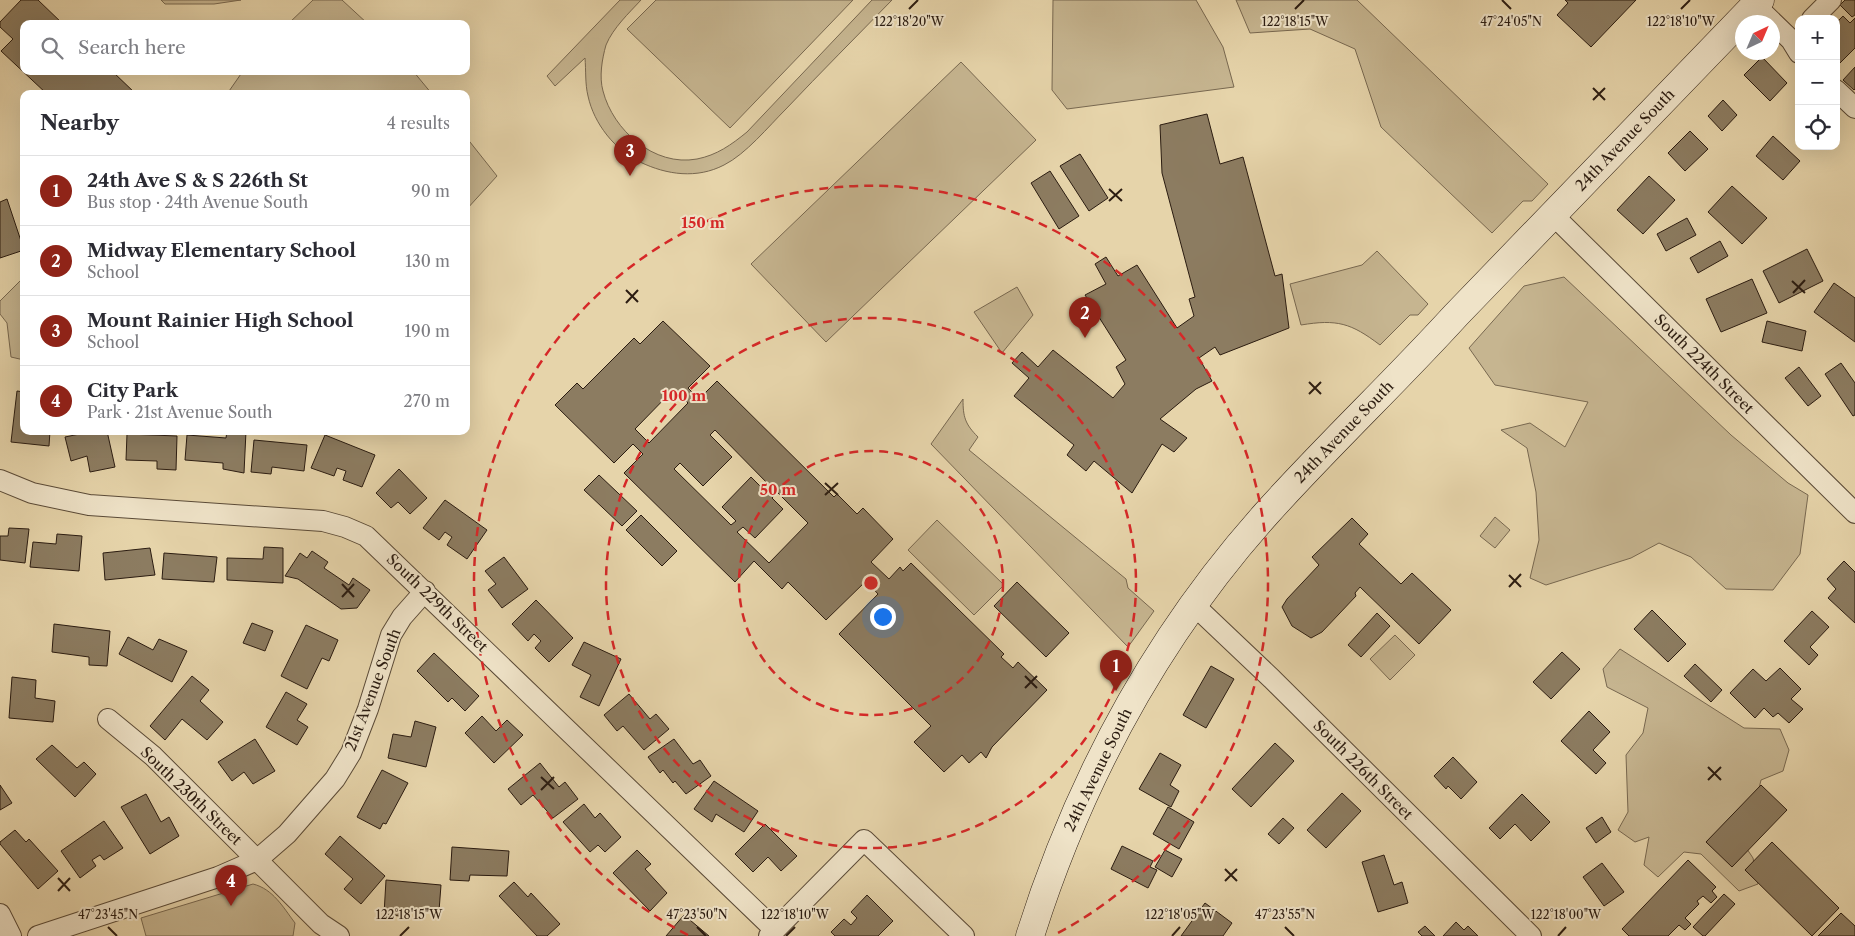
<!DOCTYPE html>
<html lang="en">
<head>
<meta charset="utf-8">
<style>
	body { margin:0; font-family:"Libre Caslon Text",serif; background:#f7f7f7; color:#2b2b33 }
	.controls { position:absolute; right:15px; top:15px; display:grid; overflow:hidden; border-radius:10px; box-shadow:0 5px 20px #0002 }
	.controls button { width:45px; height:45px; display:grid; place-items:center; padding:0; border:0; border-bottom:1px solid #e1e1e2; background:#fff; color:#2b2b33; font:25px sans-serif }
	.compass { position:absolute; left:1735px; top:15px; width:45px; height:45px; border-radius:50%; background:#fff; box-shadow:0 5px 20px #0002; rotate:44deg }
	.you { position:absolute; left:882px; top:616px; width:18px; height:18px; margin:-12px; border:4px solid #fff; border-radius:50%; background:#1a73e8; box-shadow:0 0 0 8px #1a73e833 }
	.badge { display:grid; place-items:center; width:32px; height:32px; border-radius:50%; background:#8f2418; color:#fff; font-size:16px; font-weight:700 }
	.pin { position:absolute; translate:-50% -41px; filter:drop-shadow(0 1px 2px #0008) }
	.pin::after { content:''; position:absolute; top:26px; width:18px; height:15px; background:inherit; clip-path:polygon(0 0,100% 0,50% 100%) }
	.list { margin:0; padding:0; list-style:none }
	h2 { display:flex; justify-content:space-between; align-items:center; height:65px; margin:0; padding:0 20px; font-size:21px }
	h2 small { font-size:16px; font-weight:400; color:#7c7c81 }
	.list li { display:grid; grid-template-columns:32px 1fr auto; gap:15px; align-items:center; box-sizing:border-box; height:70px; padding:0 20px; border-top:1px solid #e1e1e2 }
	.list b { display:block; font-size:19px; white-space:nowrap }
	.list p { margin:0; font-size:16px; white-space:nowrap; color:#7c7c81 }
	.list em { font-size:16px; font-style:normal; color:#7c7c81 }
	.icon { flex:none; width:28px; height:28px; fill:none; stroke:currentColor; stroke-width:2; stroke-linecap:round; stroke-linejoin:round }
	.map { position:relative; flex:none; width:1855px; height:936px; overflow:hidden }
	.search { position:absolute; background:#fff; box-shadow:0 5px 20px #0002; left:20px; top:20px; width:450px; height:55px; display:flex; align-items:center; gap:12px; box-sizing:border-box; padding:0 18px; border-radius:10px; color:#7c7c81; font-size:19px }
	.panel { position:absolute; background:#fff; box-shadow:0 5px 20px #0002; left:20px; top:90px; width:450px; height:345px; border-radius:10px }
	.map>svg:first-child { display:block }
</style>
</head>
<body>
<div class="map">
<svg width="1855" height="936" viewBox="0 0 1855 936">
	<rect width="100%" height="100%" fill="#e6d4aa"/>
	<filter id="stains"><feTurbulence type="fractalNoise" baseFrequency=".004" numOctaves="4"/><feColorMatrix values="0 0 0 0 .2 0 0 0 0 .09 0 0 0 0 .02 0 0 0 .5 -.17"/></filter>
	<radialGradient id="worn" r=".72"><stop offset=".6" stop-color="#630" stop-opacity="0"/><stop offset="1" stop-color="#630" stop-opacity=".3"/></radialGradient>
	<path fill="#c6b590" stroke="#786850" d="M161,0H241L214,4H165Z
		M313,0H342L368,24H288Z
		M620,0H641C629,13 613,28 606,45C602,59 599,77 603,91C613,130 654,167 697,159C717,155 731,145 747,132L872,0H892C857,36 821,72 786,109C768,127 746,154 724,165C697,179 667,175 640,162C615,150 594,124 588,96C585,84 586,70 585,58L555,86L547,76Z
		M656,0H853L730,128L627,29Z
		M1053,0H1196L1223,47L1234,87L1067,109L1052,90Z
		M1236,0H1357L1548,184L1532,201H1523L1492,233L1381,127L1355,49L1310,29L1250,33Z
		M961,62L1036,140L826,342L751,264Z
		M243,71H413L432,94H227Z
		M466,137L497,176L466,210Z
		M1377,251L1428,304L1418,315H1410L1380,345C1351,323 1337,319 1301,325L1290,284L1362,265Z
		M24,277V360L11,357L7,323L0,314V301Z
		M1564,277L1731,435L1788,483L1808,495L1800,554L1773,590L1726,589L1691,557L1659,543L1631,558L1546,585L1530,578L1539,540L1536,492L1527,448L1501,430L1530,423L1565,447L1588,402L1495,385L1469,348L1524,286Z
		M1017,287L1033,315L1002,353L974,312Z
		M963,399C963,417 965,424 978,437L969,450L1126,579L1128,588L1154,611L1128,647L931,444Z
		M1495,517L1510,530L1495,548L1480,536Z
		M937,520L1004,585L974,615L908,550Z
		M1395,635L1415,655L1390,680L1370,659Z
		M1620,649L1744,728L1780,729L1789,750L1783,771L1761,780L1754,809L1731,825L1753,858L1758,884L1739,891L1701,854L1684,852L1658,877L1644,865L1649,837L1635,842L1618,830L1628,812L1626,755L1643,733L1648,708L1607,687L1603,669Z
		M253,884C273,889 283,907 295,923L293,936H146L141,918Z"/>
	<path fill="#8c7c61" stroke="#2b1c11" fill-rule="evenodd" d="M21,0H38L63,24H24V71H112L136,94H47L1,51L13,39L0,27V22Z
		M1565,0H1636L1591,47L1557,15L1568,3Z
		M1845,0H1855V15L1852,17L1840,5Z
		M1843,16L1850,23L1855,18V48L1840,63L1836,59V23Z
		M1762,57L1787,83L1770,101L1744,75Z
		M1855,67V89L1854,90L1843,80Z
		M1723,100L1737,115L1722,131L1708,116Z
		M1207,114L1220,164L1243,157L1275,276L1282,274L1289,328L1220,355L1215,347L1199,358L1212,381L1196,389L1160,419L1187,438L1174,452L1162,444L1132,493L1094,461L1086,471L1067,455L1074,445L1014,396L1029,378L1012,363L1022,352L1038,367L1053,350L1113,398L1125,384L1116,367L1126,360L1085,295L1106,284L1095,264L1106,257L1118,276L1137,265L1177,328L1194,316L1189,299L1195,297L1162,173L1160,125Z
		M1690,131L1708,149L1685,171L1668,153Z
		M1773,136L1800,161L1783,180L1756,156Z
		M1080,154L1108,198L1089,211L1060,166Z
		M1050,171L1079,216L1059,229L1031,183Z
		M1649,176L1675,200L1643,234L1617,210Z
		M1732,186L1767,218L1742,244L1708,212Z
		M7,199L24,250L0,258V202Z
		M1687,218L1696,235L1666,251L1657,234Z
		M1720,241L1728,256L1698,273L1690,258Z
		M1807,249L1823,281L1779,303L1763,271Z
		M1752,279L1767,313L1721,332L1706,299Z
		M1834,283L1855,298V342L1814,312Z
		M663,321L710,366L688,388L699,399L717,381L834,497L837,494L857,514L863,508L893,539L871,562L889,579L900,567L903,571L911,563L1004,654L1001,657L1013,668L1018,662L1047,690L992,747L986,758L981,752L969,763L962,755L944,772L914,742L931,726L839,634L878,594L866,581L826,620L788,582L782,589L754,561L735,582L624,473L643,454L633,444L614,463L555,405L577,383L583,389L634,338L640,344ZM674,389L688,403L649,443L635,429ZM715,430L771,487L766,492L751,477L722,507L736,521L731,525L674,469L680,463L703,486L732,457L710,435ZM777,492L808,523L769,563L737,532L743,527L755,538L783,509L772,498Z
		M1767,321L1806,331L1802,351L1762,342Z
		M1841,363L1855,383V415L1853,416L1825,374Z
		M1799,367L1821,396L1808,406L1785,378Z
		M17,391L24,392V431H50L49,446L11,442Z
		M94,431H107L115,467L90,472L87,456L71,461L65,437Z
		M227,431H246L244,473L223,469V463L185,460L187,435L226,438Z
		M127,434L177,436L176,470L157,469V461L126,460Z
		M325,435L375,455L362,487L343,480L346,471L337,468L334,476L311,468Z
		M254,440L307,445L304,471L272,467L271,474L251,472Z
		M399,469L427,498L410,514L398,502L391,508L376,493Z
		M599,475L637,511L622,526L584,490Z
		M445,500L487,530L467,559L447,545L452,537L445,532L439,540L423,528Z
		M641,515L677,551L662,566L626,530Z
		M1352,518L1368,534L1359,544L1401,584L1412,573L1451,610L1419,644L1360,587L1355,593L1356,596L1322,632L1311,638L1292,626L1282,607L1287,599L1319,565L1312,557Z
		M9,528L29,529L25,563L0,560V536H8Z
		M57,534L82,536L79,571L30,567L33,542L56,544Z
		M264,547L283,548V583L227,580V558L263,559Z
		M150,548L155,575L105,580L103,553Z
		M312,551L328,562L324,568L349,585L353,578L370,590L357,608L341,609L298,579L285,576L300,553L307,558Z
		M164,553L217,557L214,582L162,579Z
		M504,557L528,589L502,608L488,590L496,584L485,571Z
		M1844,561L1855,572V623L1828,598L1836,589L1827,579Z
		M1017,582L1069,633L1046,657L994,606Z
		M536,600L573,638L549,662L535,648L541,641L534,634L528,641L512,624Z
		M1652,610L1686,644L1668,662L1634,629Z
		M1812,611L1829,627L1810,647L1818,655L1809,665L1784,641Z
		M1377,613L1390,626L1361,657L1348,645Z
		M252,623L273,631L265,651L243,643Z
		M54,624L110,631L107,666L89,665V657L52,652Z
		M306,625L338,640L329,661L322,658L307,689L281,676Z
		M128,637L153,650L159,639L187,651L172,682L119,654Z
		M584,642L621,659L599,706L580,697L591,675L572,665Z
		M1562,652L1580,669L1551,699L1533,682Z
		M434,653L479,696L465,711L452,698L448,702L417,671Z
		M1695,664L1722,690L1711,702L1684,676Z
		M1211,666L1234,679L1206,728L1183,715Z
		M1780,668L1801,689L1791,699L1803,709L1789,723L1778,713L1773,717L1764,708L1755,718L1730,693L1753,669L1766,681Z
		M192,676L209,690L200,701L223,722L207,740L182,719L165,740L150,726Z
		M12,677L36,680L35,698L55,701L53,722L9,718Z
		M286,692L307,704L297,720L308,727L297,745L266,727Z
		M629,694L650,719L656,714L669,729L644,750L623,726L617,731L604,715Z
		M1589,711L1610,732L1593,750L1606,763L1596,774L1561,741Z
		M482,716L496,731L507,720L523,735L494,763L465,733Z
		M415,721L436,727L426,767L388,758L393,734L411,737Z
		M255,739L275,771L253,784L244,772L232,781L218,762Z
		M674,739L693,764L700,760L711,776L686,794L675,781L673,783L663,770L660,773L648,757Z
		M1275,743L1294,761L1251,807L1232,789Z
		M52,745L77,768L84,762L96,774L75,797L36,759Z
		M1160,753L1181,765L1170,785L1179,791L1171,807L1139,789Z
		M1453,757L1477,782L1461,799L1448,786L1446,789L1434,776Z
		M540,763L559,787L565,782L578,799L553,818L533,795L521,805L508,789Z
		M382,770L408,783L386,824L383,823L380,829L357,817Z
		M714,781L758,811L744,832L716,814L712,822L694,809Z
		M0,785L12,803L0,810Z
		M1761,785L1787,810L1732,867L1706,842Z
		M1342,793L1361,811L1326,848L1307,830Z
		M146,794L161,822L169,817L179,836L150,854L121,807Z
		M1522,794L1550,822L1531,841L1515,824L1500,839L1489,828Z
		M584,804L595,818L600,813L621,837L605,852L598,845L590,852L563,822Z
		M1168,807L1194,822L1179,849L1153,834Z
		M1602,817L1611,832L1596,843L1586,828Z
		M1283,818L1294,828L1279,844L1268,834Z
		M104,821L123,848L104,860L100,855L92,860L96,866L80,878L61,851Z
		M765,824L797,856L781,871L768,857L753,872L735,854Z
		M15,830L26,842L29,839L58,871L38,889L0,844V842Z
		M340,836L385,876L361,904L344,889L353,879L325,854Z
		M1772,842L1839,908L1812,936L1745,870Z
		M1122,846L1153,861L1150,867L1157,870L1148,888L1111,869Z
		M452,847L509,851L507,876L470,875L469,881L450,880Z
		M637,850L651,864L645,869L667,893L650,911L613,873Z
		M1165,850L1182,859L1172,877L1155,867Z
		M1384,855L1394,885L1402,882L1408,903L1378,912L1362,862Z
		M1688,860L1716,887L1712,891L1717,897L1711,903L1703,896L1697,901L1699,904L1685,918L1691,924L1685,930L1679,925L1668,936H1629L1622,929Z
		M1602,863L1624,892L1604,906L1583,877Z
		M386,880L441,885L439,911L408,908L407,917L384,914Z
		M514,882L528,897L531,893L560,924L547,936H537L499,896Z
		M1724,894L1735,904L1705,936H1703L1693,927Z
		M867,895L893,921L878,936H835L831,932L844,919L851,925L857,918L851,912Z
		M1205,903L1232,923L1223,936H1181Z
		M1841,913L1855,926V936H1818Z
		M684,915L709,936H666Z
		M1456,922L1464,930L1468,926L1478,936H1443Z
		M1425,926L1435,936H1422L1418,932Z"/>
	<g fill="none" stroke-linecap="round" stroke-linejoin="round">
		<g stroke="#5a4a37" stroke-width="22">
			<path id="street" d="M1755,5L1791,40L1799,53
				M1812,19L1831,0
				M1836,90L1855,108
				M1553,215L1855,513
				M0,480L32,493L89,505L323,521L345,527L366,536L775,930
				M1194,605L1272,679L1531,936
				M108,719L153,756L321,924L339,936
				M0,914L11,936
				M38,936L218,877L257,860L287,834L335,779L351,753L368,709L391,635L402,617L425,591
				M769,936L864,840L964,936"/>
		</g>
		<g stroke="#2b1c11" stroke-width="29">
			<path id="secondary" d="M1030,936C1079,781 1157,636 1266,514C1327,446 1394,383 1456,315L1760,0"/>
		</g>
		<use href="#street" stroke="#efe3c8" stroke-width="20"/>
		<use href="#secondary" stroke="#efe3c8" stroke-width="28"/>
	</g>
	<path fill="none" stroke="#2b1c11" stroke-width="2" d="M1502,0L1511,9M909,9L918,0M1295,9L1304,0M1681,9L1690,0M1593,88L1605,100M1593,100L1605,88M1109,189L1122,201M1109,201L1122,189M1792,281L1805,293M626,290L638,302M1793,293L1805,280M626,303L638,290M1309,382L1321,394M1309,394L1321,382M825,483L838,495M825,495L838,483M1509,575L1521,587M342,584L354,597M1509,587L1521,574M342,597L354,584M1025,676L1037,688M1025,688L1037,676M1708,767L1721,780M541,777L554,789M1708,780L1721,767M541,790L554,777M1225,869L1237,881M58,878L70,891M1225,881L1237,869M58,891L70,878M108,927L117,936M697,927L706,936M1285,927L1294,936M400,936L409,927M786,936L795,927M1172,936L1180,927M1558,936L1566,927"/>
	<g fill="none" stroke="#d62828" stroke-width="2.5" stroke-dasharray="9 6">
		<circle cx="871" cy="583" r="132"/>
		<circle cx="871" cy="583" r="265"/>
		<path d="M688 935A397 397 0 1 1 1054 935"/>
	</g>
	<g text-anchor="middle" stroke-width="4" stroke-linejoin="round" paint-order="stroke">
		<g font-size="15" fill="#2b1c11" stroke="#efe3c8">
			<text transform="translate(1625 140) rotate(-46)" y="5">24th Avenue South</text>
			<text transform="translate(1704 364) rotate(45)" y="5">South 224th Street</text>
			<text transform="translate(1344 432) rotate(-46)" y="5">24th Avenue South</text>
			<text transform="translate(437 603) rotate(44)" y="5">South 229th Street</text>
			<text transform="translate(373 690) rotate(-69)" y="5">21st Avenue South</text>
			<text transform="translate(1098 770) rotate(-64)" y="5">24th Avenue South</text>
			<text transform="translate(1363 770) rotate(45)" y="5">South 226th Street</text>
			<text transform="translate(191 796) rotate(44)" y="5">South 230th Street</text>
		</g>
	</g>
	<g font-size="12" text-anchor="middle" fill="#2b1c11" stroke="#efe3c8" stroke-width="4" stroke-linejoin="round" paint-order="stroke">
		<text x="1511" y="26">47°24'05"N</text>
		<text x="909" y="26">122°18'20"W</text>
		<text x="1295" y="26">122°18'15"W</text>
		<text x="1681" y="26">122°18'10"W</text>
		<text x="409" y="919">122°18'15"W</text>
		<text x="795" y="919">122°18'10"W</text>
		<text x="1180" y="919">122°18'05"W</text>
		<text x="1566" y="919">122°18'00"W</text>
		<text x="108" y="919">47°23'45"N</text>
		<text x="697" y="919">47°23'50"N</text>
		<text x="1285" y="919">47°23'55"N</text>
	</g>
	<circle cx="871" cy="583" r="8" fill="#d62828" stroke="#efe3c8" stroke-width="2.5"/>
	<g font-size="15" text-anchor="middle" font-weight="bold" fill="#d62828" stroke="#efe3c8" stroke-width="4" stroke-linejoin="round" paint-order="stroke">
		<text x="703" y="228">150 m</text>
		<text x="684" y="401">100 m</text>
		<text x="778" y="495">50 m</text>
	</g>
	<rect width="100%" height="100%" filter="url(#stains)"/>
	<rect width="100%" height="100%" fill="url(#worn)"/>
</svg>
<div class="controls">
<button>+</button>
<button>−</button>
<button><svg class="icon" aria-label="locate" viewBox="0 0 24 24"><circle cx="12" cy="12" r="6"/><path d="M12 2v4M12 18v4M2 12h4M18 12h4"/></svg></button>
</div>
<svg class="compass" viewBox="-18 -18 36 36"><path d="M0-13l5 13h-10z" fill="#e53935"/><path d="M0 13l5-13h-10z" fill="#7c7c81"/></svg>
<div class="you"></div>
<div class="pin badge" style="left:1116px;top:691px">1</div>
<div class="pin badge" style="left:1085px;top:338px">2</div>
<div class="pin badge" style="left:630px;top:176px">3</div>
<div class="pin badge" style="left:231px;top:906px">4</div>
<div class="search"><svg class="icon" aria-label="search" viewBox="0 0 24 24"><circle cx="10" cy="10" r="6"/><path d="M15 15l6 6"/></svg>Search here</div>
<section class="panel">
<h2>Nearby<small>4 results</small></h2>
<ul class="list">
<li><span class="badge">1</span><div><b>24th Ave S &amp; S 226th St</b><p>Bus stop · 24th Avenue South</p></div><em>90 m</em></li>
<li><span class="badge">2</span><div><b>Midway Elementary School</b><p>School</p></div><em>130 m</em></li>
<li><span class="badge">3</span><div><b>Mount Rainier High School</b><p>School</p></div><em>190 m</em></li>
<li><span class="badge">4</span><div><b>City Park</b><p>Park · 21st Avenue South</p></div><em>270 m</em></li>
</ul>
</section>
</div>
</body>
</html>
